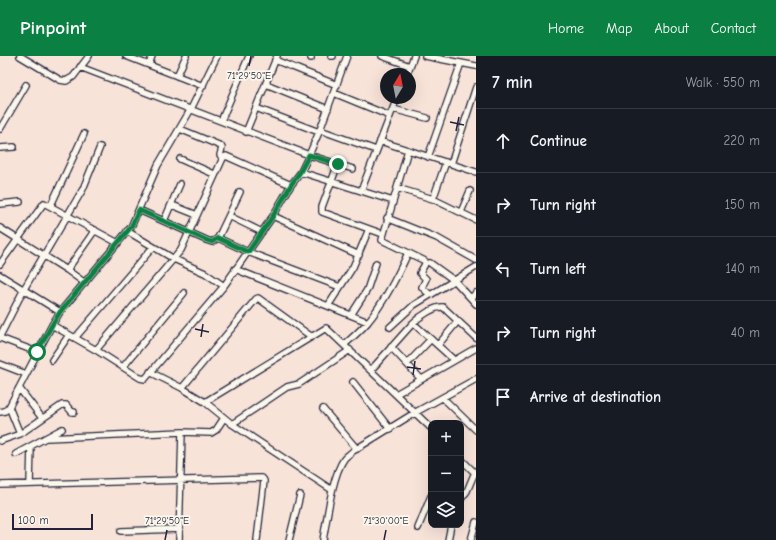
<!DOCTYPE html>
<html lang="en">
<head>
<meta charset="utf-8">
<style>
	body { margin:0; font-family:"Comic Neue",sans-serif; background:#20242c; color:#f1f3f6 }
	.controls { position:absolute; right:12px; bottom:12px; display:grid; overflow:hidden; border-radius:8px; box-shadow:0 4px 16px #0002 }
	.controls button { width:36px; height:36px; display:grid; place-items:center; padding:0; border:0; border-bottom:1px solid #363941; background:#171b24; color:#f1f3f6; font:20px sans-serif }
	.compass { position:absolute; left:380px; top:12px; width:36px; height:36px; border-radius:50%; background:#171b24; box-shadow:0 4px 16px #0002; rotate:10deg }
	.scale { position:absolute; left:12px; bottom:10px; width:81px; box-sizing:border-box; padding-left:4px; border:2px solid #22223b; border-top:0; font-size:11px; line-height:14px; white-space:nowrap; color:#22223b; -webkit-text-stroke:3px #fbf7ec; paint-order:stroke }
	.stop { position:absolute; width:12px; height:12px; margin:-9px; border:3px solid #0b8043; border-radius:50%; background:#fff }
	.stop.end { background:#0b8043; border-color:#fff; box-shadow:0 1px 4px #0008 }
	.list { margin:0; padding:0; list-style:none }
	h2 { display:flex; justify-content:space-between; align-items:center; height:52px; margin:0; padding:0 16px; font-size:17px }
	h2 small { font-size:13px; font-weight:400; color:#9ea1a6 }
	.list li { display:grid; grid-template-columns:26px 1fr auto; gap:12px; align-items:center; box-sizing:border-box; height:64px; padding:0 16px; border-top:1px solid #363941 }
	.list b { display:block; font-size:15px; white-space:nowrap }
	.list em { font-size:13px; font-style:normal; color:#9ea1a6 }
	.icon { flex:none; width:22px; height:22px; fill:none; stroke:currentColor; stroke-width:2; stroke-linecap:round; stroke-linejoin:round }
	.map { position:relative; flex:none; width:476px; height:484px; overflow:hidden }
	header { display:flex; align-items:center; gap:24px; box-sizing:border-box; height:56px; padding:0 20px; background:#0b8043; color:#fff }
	header strong { font-size:19px }
	nav { display:flex; gap:22px; margin-inline-start:auto; font-size:14px }
	main { display:flex }
	aside { flex:1; background:#171b24 }
	.map>svg:first-child { display:block }
</style>
</head>
<body>
<header>
<strong>Pinpoint</strong>
<nav><a>Home</a><a>Map</a><a>About</a><a>Contact</a></nav>
</header>
<main>
<div class="map">
<svg width="476" height="484" viewBox="0 0 476 484">
	<rect width="100%" height="100%" fill="#f8e3d9"/>
	<filter id="ink" filterUnits="userSpaceOnUse"><feTurbulence type="fractalNoise" baseFrequency=".025" numOctaves="2"/><feDisplacementMap in="SourceGraphic" scale="8" xChannelSelector="R" yChannelSelector="G"/><feConvolveMatrix kernelMatrix="1 2 1 2 8 2 1 2 1" color-interpolation-filters="sRGB"/></filter>
	<g filter="url(#ink)">
		<g fill="none" stroke-linecap="round" stroke-linejoin="round">
			<g stroke="#22223b" stroke-width="8">
				<path id="minor" d="M20,0L60,24L66,25L73,21L89,0
					M126,0L203,30
					M331,0H333
					M382,0L410,10
					M425,0L476,10
					M311,2V0
					M275,4L337,29
					M149,9L152,0
					M80,11L309,99L353,113
					M407,18L414,0
					M177,20L186,0
					M266,28L328,53
					M334,37L390,60
					M256,52L319,76
					M393,53L427,62
					M221,65L249,0
					M0,73L26,29
					M180,73L221,90L222,92L220,99L223,102
					M320,74L376,94
					M246,76L277,0
					M380,85L476,116
					M0,92L14,91
					M408,94L382,184L425,205V208L420,217L426,223L422,231L430,239
					M428,101L461,7
					M180,103L214,118
					M338,108L322,151V156L383,178
					M451,108L476,31
					M301,116L393,145
					M397,132L433,143L476,164
					M361,135L397,42
					M433,143L446,106
					M0,148L20,146
					M51,149L84,78
					M172,149L197,159
					M139,154L206,184L212,186L218,182L240,136
					M461,156L470,135
					M229,160L262,176
					M273,160L359,199
					M387,162L437,182L476,204
					M164,165L180,128
					M0,172L67,214L85,227
					M127,175L174,203L205,217L224,230
					M218,182L248,196L340,231
					M430,207L455,225L476,248
					M0,208L44,147L118,187
					M235,213L368,266
					M67,214L95,174
					M0,219L60,256
					M471,242L476,237
					M328,250L353,211L369,173
					M351,259L367,234L376,207
					M413,267L454,304
					M52,269L96,294L140,322L145,323L224,230L273,160L291,129L301,116L309,99L320,74L347,0
					M390,271L414,249L476,211
					M0,280L24,233L83,133L100,91
					M0,282L37,296
					M75,282L153,191
					M344,289C352,282 360,275 367,267C382,249 398,219 408,197
					M438,289L458,265
					M391,291L421,323
					M96,294L181,194L223,102L226,100L291,129
					M52,304L69,279
					M0,308L26,318
					M407,308L431,283
					M123,311L184,237
					M371,314L413,267C419,261 435,250 443,251L476,282
					M150,316L182,332L205,346L232,368L332,434
					M353,326L390,373
					M19,332L42,362
					M182,332L256,243L258,242L312,281
					M396,338L476,292
					M443,342L476,374
					M205,346L326,272L431,372
					M9,351L20,378
					M323,353L357,393
					M0,356L5,355L9,351L52,269L60,256L131,171L158,109L191,53L217,0
					M232,368L287,331L299,328L350,294
					M47,382L182,376L211,377L216,374L224,362
					M0,385L20,378L62,349H66L72,356H74
					M16,398L62,373
					M461,403L472,414L476,417
					M30,428L31,390
					M0,429L261,422L263,423L264,425L257,484
					M461,443L467,435L475,416
					M418,472L431,440
					M121,475L179,473
					M179,484L182,376
					M289,484L300,439
					M323,484C327,463 332,420 344,403C346,400 350,398 353,395L416,356L476,323
					M448,484L451,469
					M471,484L476,466"/>
			</g>
			<use href="#minor" stroke="#fbf7ec" stroke-width="5.5"/>
		</g>
	</g>
	<g fill="none" stroke-linecap="round" stroke-linejoin="round" filter="url(#ink)">
		<path stroke="#0b8043" stroke-width="5" d="M37,296L52,269L60,256L131,171L139,154L206,184L212,186L218,182L248,196L273,160L291,129L300,116L309,99L338,108"/>
	</g>
	<path fill="none" stroke="#22223b" stroke-width="1.5" d="M249,10L251,0M450,66L464,69M456,75L459,61M195,273L209,276M201,281L203,268M407,311L421,313M413,319L415,305M165,484L167,474M384,484L386,474"/>
	<g font-size="10" text-anchor="middle" fill="#22223b" stroke="#fbf7ec" stroke-width="3.5" stroke-linejoin="round" paint-order="stroke">
		<text x="249" y="23">71°29'50"E</text>
		<text x="167" y="468">71°29'50"E</text>
		<text x="386" y="468">71°30'00"E</text>
	</g>
</svg>
<div class="controls">
<button>+</button>
<button>−</button>
<button><svg class="icon" aria-label="layers" viewBox="0 0 24 24"><path d="M12 4l9 5-9 5-9-5zM3 14l9 5 9-5"/></svg></button>
</div>
<svg class="compass" viewBox="-18 -18 36 36"><path d="M0-13l5 13h-10z" fill="#e53935"/><path d="M0 13l5-13h-10z" fill="#9ea1a6"/></svg>
<div class="scale">100 m</div>
<div class="stop" style="left:37px;top:296px"></div>
<div class="stop end" style="left:338px;top:108px"></div>
</div>
<aside>
<h2>7 min<small>Walk · 550 m</small></h2>
<ul class="list">
<li><svg class="icon" aria-label="ahead" viewBox="0 0 24 24"><path d="M12 20V5M6 11l6-6 6 6"/></svg><div><b>Continue</b></div><em>220 m</em></li>
<li><svg class="icon" aria-label="right" viewBox="0 0 24 24"><path d="M7 20v-9h11M14 6l5 5-5 5"/></svg><div><b>Turn right</b></div><em>150 m</em></li>
<li><svg class="icon" aria-label="left" viewBox="0 0 24 24"><path d="M17 20v-9H6M10 6l-5 5 5 5"/></svg><div><b>Turn left</b></div><em>140 m</em></li>
<li><svg class="icon" aria-label="right" viewBox="0 0 24 24"><path d="M7 20v-9h11M14 6l5 5-5 5"/></svg><div><b>Turn right</b></div><em>40 m</em></li>
<li><svg class="icon" aria-label="arrive" viewBox="0 0 24 24"><path d="M6 21V4h12l-3 4 3 4H6"/></svg><div><b>Arrive at destination</b></div></li>
</ul>
</aside>
</main>
</body>
</html>
